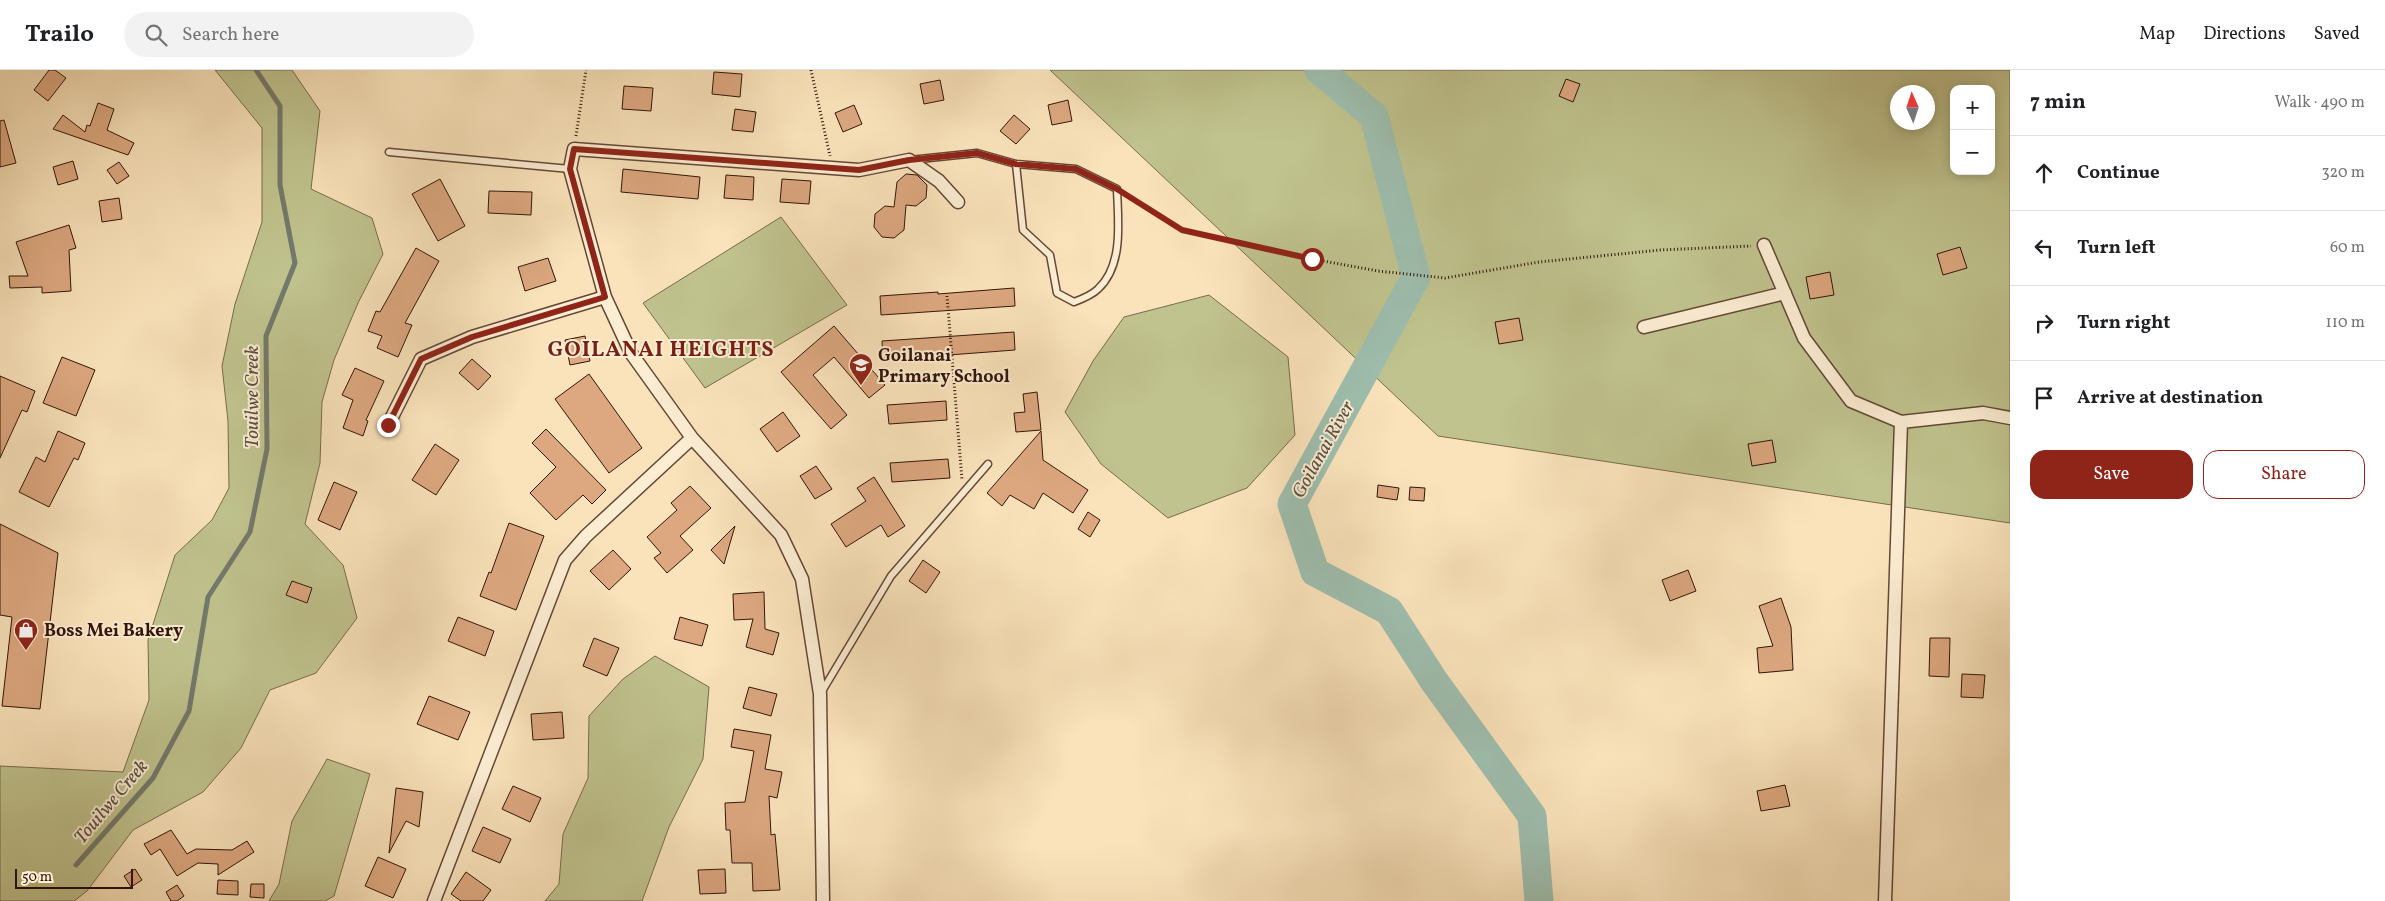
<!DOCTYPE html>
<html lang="en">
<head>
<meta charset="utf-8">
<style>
	body { margin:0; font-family:Vollkorn,serif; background:#f2f2f2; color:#202124 }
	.controls { position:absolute; right:15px; top:15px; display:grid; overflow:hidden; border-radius:10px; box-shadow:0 2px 12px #0003 }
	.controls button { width:45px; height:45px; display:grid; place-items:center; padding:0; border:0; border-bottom:1px solid #e0e0e0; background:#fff; color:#202124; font:25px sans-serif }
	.compass { position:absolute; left:1890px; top:15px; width:45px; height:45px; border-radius:50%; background:#fff; box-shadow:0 2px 12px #0003; rotate:357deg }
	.scale { position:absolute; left:15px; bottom:12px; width:118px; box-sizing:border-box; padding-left:5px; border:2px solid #321509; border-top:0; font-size:14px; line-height:18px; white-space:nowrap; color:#321509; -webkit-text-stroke:4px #fcedd3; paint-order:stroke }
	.stop { position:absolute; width:15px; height:15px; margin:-11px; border:4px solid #8f2418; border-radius:50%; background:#fff }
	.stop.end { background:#8f2418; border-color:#fff; box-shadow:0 1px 5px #0008 }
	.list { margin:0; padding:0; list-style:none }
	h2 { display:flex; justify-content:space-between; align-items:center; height:65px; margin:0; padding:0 20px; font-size:21px }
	h2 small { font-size:16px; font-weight:400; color:#757577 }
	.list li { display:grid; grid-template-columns:32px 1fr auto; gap:15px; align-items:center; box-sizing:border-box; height:75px; padding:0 20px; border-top:1px solid #e0e0e0 }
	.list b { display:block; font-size:19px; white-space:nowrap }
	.list em { font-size:16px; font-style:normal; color:#757577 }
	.actions { display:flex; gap:10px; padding:15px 20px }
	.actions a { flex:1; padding:11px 0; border:1px solid #8f2418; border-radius:15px; text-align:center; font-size:18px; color:#8f2418 }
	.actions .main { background:#8f2418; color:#fff }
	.icon { flex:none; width:28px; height:28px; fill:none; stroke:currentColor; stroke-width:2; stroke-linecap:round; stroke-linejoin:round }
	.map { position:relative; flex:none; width:2010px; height:831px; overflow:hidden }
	header { display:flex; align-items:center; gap:30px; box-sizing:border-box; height:70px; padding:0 25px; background:#fff; border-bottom:1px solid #e0e0e0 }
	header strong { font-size:24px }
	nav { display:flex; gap:28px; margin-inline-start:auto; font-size:18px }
	.search { width:350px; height:45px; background:#f2f2f2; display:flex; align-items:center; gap:12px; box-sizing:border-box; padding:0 18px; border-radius:28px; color:#757577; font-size:19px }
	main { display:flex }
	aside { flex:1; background:#fff }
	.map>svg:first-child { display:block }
</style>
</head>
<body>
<header>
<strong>Trailo</strong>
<div class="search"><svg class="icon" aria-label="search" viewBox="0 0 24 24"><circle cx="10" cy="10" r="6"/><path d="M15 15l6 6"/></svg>Search here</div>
<nav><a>Map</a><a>Directions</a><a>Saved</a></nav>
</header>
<main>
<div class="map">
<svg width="2010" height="831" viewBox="0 0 2010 831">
	<rect width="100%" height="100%" fill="#fae3bb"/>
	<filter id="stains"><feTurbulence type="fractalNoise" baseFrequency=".004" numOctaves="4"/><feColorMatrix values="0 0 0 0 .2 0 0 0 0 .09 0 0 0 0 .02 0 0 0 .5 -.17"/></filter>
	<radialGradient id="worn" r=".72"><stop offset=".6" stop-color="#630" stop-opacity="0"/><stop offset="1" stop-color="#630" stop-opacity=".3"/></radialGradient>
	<path fill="#c0c38e" stroke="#796c4c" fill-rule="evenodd" d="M215,0H292L320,41L311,119L372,148L383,184L358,233L334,290L322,332L320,393L305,454L343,495L357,548L316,603L270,620L241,678L203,722L133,760L87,821L74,831H0V696L123,702L149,630L148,570L175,485L212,450L229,418L228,351L222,296L235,234L262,152V58Z
		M1050,0H2010V453L1438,366ZM1954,19H1991V101H1954ZM1898,22H1928V52H1898Z
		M781,147L847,235L705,318L643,233Z
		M1209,225L1288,287L1295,365L1247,418L1168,448L1101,394L1065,342L1093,291L1124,247Z
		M655,586L709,617L703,689L669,757L642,831H545L559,814L563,764L588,708L589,646L623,609Z
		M327,689L370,704L334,826L325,831H269L279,814L292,751Z"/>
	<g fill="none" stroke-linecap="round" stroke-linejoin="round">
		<path stroke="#737a6c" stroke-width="5" d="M76,795L153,708L189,641L208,527L250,462L267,379L266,266L295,193L280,115V36L256,0"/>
		<path stroke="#9ebeae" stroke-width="29" d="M1319,0L1374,46L1416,207L1292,434L1315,502L1389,541L1434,611L1532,746L1539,831"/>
	</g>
	<path fill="#dda880" stroke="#321509" d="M49,0H55L66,8L48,31L34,20Z
		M714,2L742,4L740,27L712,24Z
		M1566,9L1580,14L1573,32L1559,26Z
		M940,10L944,30L924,34L920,14Z
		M624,16L653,18L651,41L622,39Z
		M1068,30L1072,51L1052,55L1048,35Z
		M98,33L114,39L107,60L134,73L128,85L53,59L63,45L85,62L87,55L90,56Z
		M854,35L862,54L843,62L835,43Z
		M735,39L756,42L753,62L732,60Z
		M1014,45L1030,59L1016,74L1000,61Z
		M4,50L16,93L0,97V51Z
		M73,91L78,109L58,115L53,97Z
		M119,92L129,106L117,114L107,100Z
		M623,99L700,107L698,129L621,122Z
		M906,104L917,105L927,115L926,128L916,136L906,135L904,160L894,168L882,167L874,157L875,144L885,136L894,137L897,112Z
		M726,105L754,107L753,130L724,128Z
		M440,109L465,156L438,171L412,124Z
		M782,109L811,111L809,134L780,132Z
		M489,121L532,122L531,145L488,143Z
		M119,128L122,149L102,152L99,131Z
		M69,155L76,178L69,180L71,221L42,223V217L10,218L9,206H28L16,172Z
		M1960,177L1967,198L1943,205L1937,184Z
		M416,178L439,191L405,253L412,255L398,287L377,278L382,266L368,261L376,241L380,242Z
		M548,188L556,211L525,221L518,197Z
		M1830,202L1834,225L1810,229L1806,207Z
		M1014,218L1015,236L881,245L880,226L938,222V224Z
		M1519,248L1523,270L1499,274L1495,252Z
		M834,256L885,315L869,328L834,287L813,305L847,345L831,359L781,302Z
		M1014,262L1015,280L883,290L882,271Z
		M585,266L590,291L570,295L565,270Z
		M62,287L95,300L76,346L43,333Z
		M472,289L491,306L478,320L459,303Z
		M355,298L384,311L366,350L368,351L363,366L343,358L353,330L342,325Z
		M589,304L642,378L609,403L555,329Z
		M0,306L35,321L27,342L22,340L0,388Z
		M1037,322L1041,360L1016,362L1014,343L1025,342L1023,324Z
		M946,331L947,350L889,354L887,335Z
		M783,342L800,366L777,382L760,359Z
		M546,359L606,420L592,434L583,425L556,450L530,423L556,397L532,373Z
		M58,361L85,373L78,390L74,388L49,437L19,422L36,387L45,392Z
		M1041,361L1043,390L1088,420L1073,443L1043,423L1034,439L1010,425L1002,436L987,423Z
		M1772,370L1776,392L1752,396L1748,374Z
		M435,374L459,390L436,425L412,410Z
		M948,389L950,408L892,412L890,393Z
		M816,396L832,419L815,429L800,406Z
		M874,407L905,456L888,467L881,455L846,477L831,454L866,431L857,418Z
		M334,412L357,422L340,460L318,450Z
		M1378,415L1399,418L1397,430L1377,427Z
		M690,416L711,438L680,466L693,480L667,503L654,488L661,483L647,467L677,440L671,433Z
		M1410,417L1425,418L1424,431L1409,430Z
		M1088,442L1100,450L1090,467L1078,459Z
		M509,453L544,466L516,540L480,526L489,502L491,503Z
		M0,454L58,483L40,639L2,636L12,547L0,545Z
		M735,456L724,494L711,480Z
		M613,480L631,499L609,520L590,501Z
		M923,490L940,502L926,523L909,511Z
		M1688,500L1696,521L1670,531L1662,510Z
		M292,511L312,518L307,533L286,525Z
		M764,522L765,559L779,563L773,585L746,577L753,549L734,550L733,524Z
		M1781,528L1791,557L1793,600L1759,603L1757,578L1773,576L1759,536Z
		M458,547L494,561L485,586L448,571Z
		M680,547L708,555L702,576L674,569Z
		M594,568L619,578L607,606L583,596Z
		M1930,568H1950L1949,607L1929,606Z
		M1962,604L1985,605L1983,628L1961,627Z
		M749,617L777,624L771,646L743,638Z
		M429,626L470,642L458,670L417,654Z
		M562,642L564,668L533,670L531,644Z
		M734,659L771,665L765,699L782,702L777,728L769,726L771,765L775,764L780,820L753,821L752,793H732L730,760H726L725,733L745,732L754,681L731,677Z
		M1785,715L1790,736L1761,741L1757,721Z
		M513,716L541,728L530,752L502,739Z
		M396,718L423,722L419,757L406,751L389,783Z
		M483,757L511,769L500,793L472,781Z
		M171,760L187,784L196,779L232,780L247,771L254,782L218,805V794L198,793L177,806L160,779L151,785L144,774Z
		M378,787L406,799L393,828L365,816Z
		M135,799L142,810L131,817L124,806Z
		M725,799L726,823L700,824L698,800Z
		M466,802L491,820L483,831H461L451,824Z
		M218,810L238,811V825L217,824Z
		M251,814H264V828L250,827Z
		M177,815L184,826L177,831H171L166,822Z"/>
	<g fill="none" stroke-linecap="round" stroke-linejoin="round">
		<g stroke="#644836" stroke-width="9">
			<path id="lane" d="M389,82L570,99
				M910,90L977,83L1016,94L1076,99L1117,119C1118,151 1124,195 1098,219C1092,225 1082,229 1074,232L1057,223L1050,185L1023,160L1016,94
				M821,623L891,506L988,394"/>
		</g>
		<g stroke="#644836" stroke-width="15">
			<path id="street" d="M1764,175L1804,268L1851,331L1901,352L1983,343L2010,348
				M1644,257L1785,223
				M388,355L421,289L472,267L605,227
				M434,831L565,490L586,466L692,368
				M823,831L820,624L802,509L781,465L692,368L631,283L605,227L570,99L574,79L859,100L909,90L939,111L958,132
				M1885,831L1901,352"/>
		</g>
		<path stroke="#321509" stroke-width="3" stroke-dasharray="1 2.5" stroke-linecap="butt" d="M811,0L830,86
			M576,66L586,0
			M1127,125L1182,160L1312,189L1378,201L1445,208L1539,192L1660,180L1751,176
			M947,226L962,410"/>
		<use href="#lane" stroke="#fcedd3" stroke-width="6"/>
		<use href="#street" stroke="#fcedd3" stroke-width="12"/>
	</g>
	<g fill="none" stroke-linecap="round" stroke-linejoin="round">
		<path stroke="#8f2418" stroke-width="6" d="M388,355L421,289L472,267L605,227L570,99L574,79L859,100L909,90L977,83L1016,94L1076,99L1117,119L1182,160L1312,189"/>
	</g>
	<defs>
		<g id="school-pin" transform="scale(1.25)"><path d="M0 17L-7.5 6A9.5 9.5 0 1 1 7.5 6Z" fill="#8f2418" stroke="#fcedd3"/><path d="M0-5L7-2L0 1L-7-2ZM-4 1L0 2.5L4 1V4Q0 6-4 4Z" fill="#fff"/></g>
		<g id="shop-pin" transform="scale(1.25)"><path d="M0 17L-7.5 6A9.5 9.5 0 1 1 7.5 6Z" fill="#8f2418" stroke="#fcedd3"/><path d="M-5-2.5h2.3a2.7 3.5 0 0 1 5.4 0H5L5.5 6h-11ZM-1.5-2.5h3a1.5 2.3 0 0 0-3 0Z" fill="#fff"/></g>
	</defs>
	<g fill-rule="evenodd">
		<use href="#school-pin" x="861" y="295"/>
		<use href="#shop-pin" x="26" y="560"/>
	</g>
	<g text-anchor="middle" stroke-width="4" stroke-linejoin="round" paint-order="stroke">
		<g font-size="18" font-weight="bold" fill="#321509" stroke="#fcedd3" text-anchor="start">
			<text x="878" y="291">Goilanai<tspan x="878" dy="21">Primary School</tspan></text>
			<text x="44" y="566">Boss Mei Bakery</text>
		</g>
		<g font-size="19" font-style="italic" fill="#585043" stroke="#fcedd3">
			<text transform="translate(251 327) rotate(-90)" y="7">Touilwe Creek</text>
			<text transform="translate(1322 379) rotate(-61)" y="7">Goilanai River</text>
			<text transform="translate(110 731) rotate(-50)" y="7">Touilwe Creek</text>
		</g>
		<g font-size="22" font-weight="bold" letter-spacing="1" fill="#7a1f14" stroke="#fcedd3">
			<text x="661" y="286">GOILANAI HEIGHTS</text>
		</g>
	</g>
	<rect width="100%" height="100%" filter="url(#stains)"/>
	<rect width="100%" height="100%" fill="url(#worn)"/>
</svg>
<div class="controls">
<button>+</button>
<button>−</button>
</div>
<svg class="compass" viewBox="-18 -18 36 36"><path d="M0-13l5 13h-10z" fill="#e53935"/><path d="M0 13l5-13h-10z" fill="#757577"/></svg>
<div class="scale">50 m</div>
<div class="stop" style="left:1312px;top:189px"></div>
<div class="stop end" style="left:388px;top:355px"></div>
</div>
<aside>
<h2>7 min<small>Walk · 490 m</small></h2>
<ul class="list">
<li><svg class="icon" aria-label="ahead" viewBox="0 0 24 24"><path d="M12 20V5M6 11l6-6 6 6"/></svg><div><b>Continue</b></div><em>320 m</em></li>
<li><svg class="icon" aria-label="left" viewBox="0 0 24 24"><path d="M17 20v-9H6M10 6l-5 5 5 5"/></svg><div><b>Turn left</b></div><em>60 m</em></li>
<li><svg class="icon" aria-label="right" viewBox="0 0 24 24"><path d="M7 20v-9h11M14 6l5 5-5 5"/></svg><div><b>Turn right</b></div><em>110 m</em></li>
<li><svg class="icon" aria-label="arrive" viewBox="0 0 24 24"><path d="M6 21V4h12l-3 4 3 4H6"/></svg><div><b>Arrive at destination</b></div></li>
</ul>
<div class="actions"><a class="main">Save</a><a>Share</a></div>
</aside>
</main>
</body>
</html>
